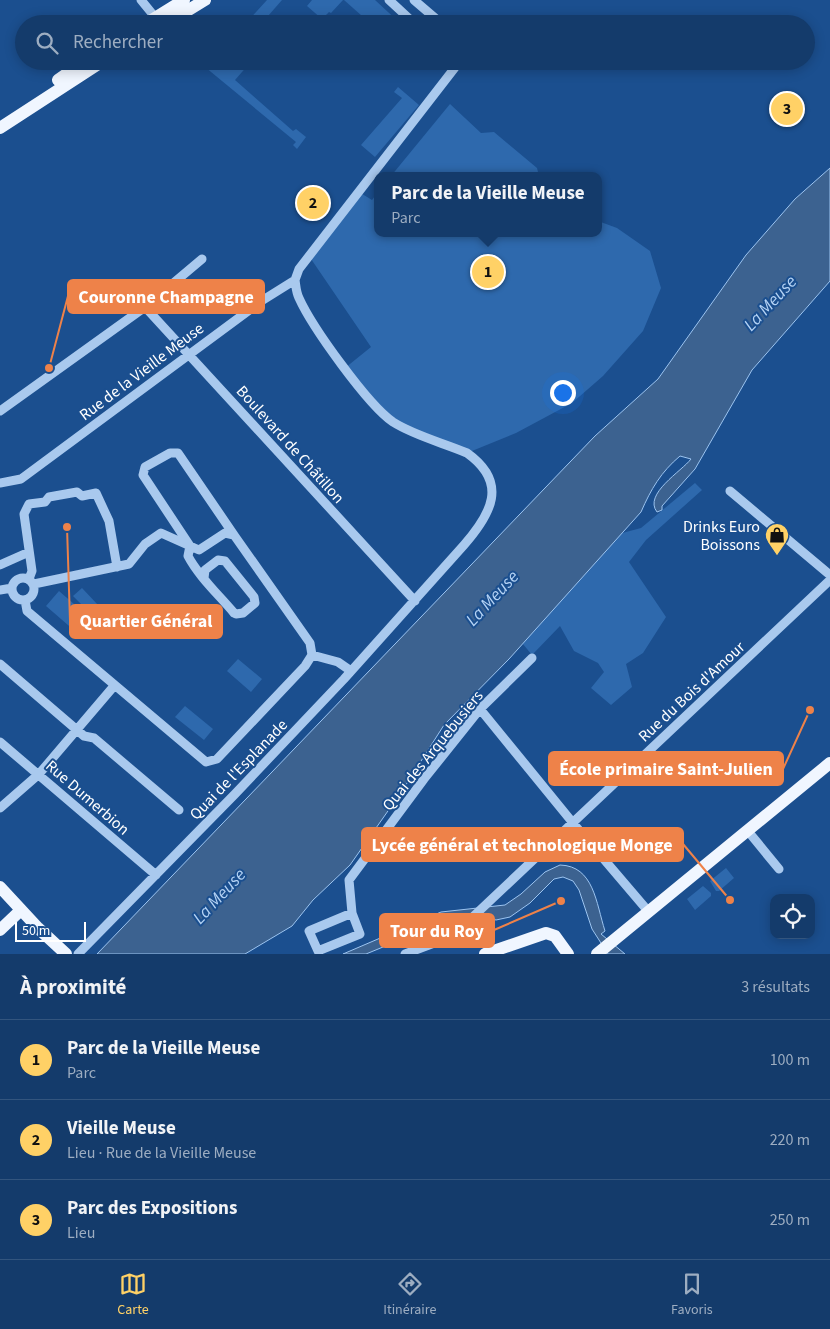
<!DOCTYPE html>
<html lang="fr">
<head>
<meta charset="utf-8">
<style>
	body { margin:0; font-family:"Source Sans 3",sans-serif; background:#214673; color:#f1f3f6 }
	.controls { position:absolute; right:15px; bottom:15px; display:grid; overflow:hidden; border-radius:10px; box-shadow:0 2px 12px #0003 }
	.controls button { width:45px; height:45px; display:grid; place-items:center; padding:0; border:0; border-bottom:1px solid #33557e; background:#143b6b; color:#f1f3f6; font:25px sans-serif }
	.scale { position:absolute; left:15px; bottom:12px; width:71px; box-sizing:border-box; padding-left:5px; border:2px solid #fff; border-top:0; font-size:14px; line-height:18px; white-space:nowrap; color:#fff; -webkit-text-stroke:4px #1b4f8f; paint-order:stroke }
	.you { position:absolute; left:562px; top:392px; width:18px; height:18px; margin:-12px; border:4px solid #fff; border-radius:50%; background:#1a73e8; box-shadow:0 0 0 8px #1a73e833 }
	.badge { display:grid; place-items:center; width:32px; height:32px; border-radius:50%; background:#ffd166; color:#111; font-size:16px; font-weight:700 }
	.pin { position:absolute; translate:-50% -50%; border:2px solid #fff; box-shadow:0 1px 5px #0006 }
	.popup { position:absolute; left:374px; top:172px; width:228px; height:65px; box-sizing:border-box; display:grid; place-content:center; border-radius:10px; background:#143b6b; filter:drop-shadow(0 1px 4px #0005); font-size:16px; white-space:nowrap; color:#9dadc1 }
	.popup b { font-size:19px; color:#f1f3f6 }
	.popup::after { content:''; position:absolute; left:50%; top:100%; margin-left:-10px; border:10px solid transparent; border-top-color:#143b6b }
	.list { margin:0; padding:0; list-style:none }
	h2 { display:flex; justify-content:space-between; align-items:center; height:65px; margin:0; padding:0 20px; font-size:21px }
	h2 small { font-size:16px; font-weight:400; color:#9dadc1 }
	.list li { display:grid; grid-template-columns:32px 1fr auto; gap:15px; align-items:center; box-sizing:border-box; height:80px; padding:0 20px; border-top:1px solid #33557e }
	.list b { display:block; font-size:19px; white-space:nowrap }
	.list p { margin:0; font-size:16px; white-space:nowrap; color:#9dadc1 }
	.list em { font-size:16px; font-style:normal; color:#9dadc1 }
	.icon { flex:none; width:28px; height:28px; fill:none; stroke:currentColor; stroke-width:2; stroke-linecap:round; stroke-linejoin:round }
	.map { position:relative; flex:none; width:830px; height:954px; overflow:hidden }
	.search { position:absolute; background:#143b6b; box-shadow:0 2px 12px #0003; left:15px; right:15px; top:15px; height:55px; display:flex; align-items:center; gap:12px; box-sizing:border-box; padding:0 18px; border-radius:28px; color:#9dadc1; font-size:19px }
	.sheet { height:305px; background:#143b6b }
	nav { display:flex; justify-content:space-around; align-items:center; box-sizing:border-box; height:70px; border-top:1px solid #33557e; background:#143b6b; font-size:14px; color:#9dadc1 }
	nav a { display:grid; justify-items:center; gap:2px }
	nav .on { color:#ffd166 }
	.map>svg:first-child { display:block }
</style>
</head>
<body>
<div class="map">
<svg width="830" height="954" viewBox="0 0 830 954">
	<rect width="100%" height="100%" fill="#1b4f8f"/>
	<path fill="#2e69ad" d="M267,0H282L261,24H245Z
		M312,0H343L331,13L329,12L322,19L307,6Z
		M344,0H375L401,24H371Z
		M210,61H246L249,64L235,80L293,131L296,129L306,137L297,149L293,145L296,142L205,67Z
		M398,87L419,105L375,157L361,145L402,98L394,92Z
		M450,104L481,133L494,132L537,168L539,176H391Z
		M359,192L372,200L378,192V233H598V221L617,228L650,251L661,288L643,331L603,376L572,403L516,433L467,453L395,423L345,368L371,347L309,256Z
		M695,483L702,490L646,540L629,562L666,617L643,653L626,664L632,687L611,705L591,688L604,672L598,663L574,651L560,626L532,655L518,638L600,539L641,528Z
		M82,588L98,605L90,613L73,596Z
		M59,591L89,617L76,632L46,606Z
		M238,659L262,679L251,692L227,671Z
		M185,706L213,729L204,740L175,717Z
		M726,868L734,878L719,891H716L710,881Z
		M703,886L711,893V896L695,910L687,899Z"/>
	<path fill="#3c6290" stroke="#9cc4f0" d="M830,168V281L752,370L695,469L662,506V510L657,512C643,494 682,471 691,459L680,456C661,472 651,489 641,512L509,659L444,725L402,791L350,865L313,900L292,926L245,954H97L595,436L658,379L746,255L795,199Z
		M560,865C594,866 596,903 605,931L601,934L625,954H608L592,929L579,890L573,881L563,877L554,879L530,903L510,917L496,920L481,916L451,919L366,954H343L441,912L505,905L521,894L545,872Z"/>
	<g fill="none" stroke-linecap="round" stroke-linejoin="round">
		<path stroke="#a9c9ee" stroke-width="9" d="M141,0L159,22
			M389,0L415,24
			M414,0L442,24
			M145,307L415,601
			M0,411L145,307L202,259
			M0,483L21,479L263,300L295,280L299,269L460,61
			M730,491L830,575
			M0,565L29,552
			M12 589a11 11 0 1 1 22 0a11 11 0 1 1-22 0Z
			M204,578L205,570L218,560L225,561L254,597L255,603L243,613L236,614L234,613C219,595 199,577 188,556L190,546L143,475L145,467L170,453H178L234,535
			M29,579L32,571L24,514L29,504L45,502L49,497L77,492L82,496L96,493L109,521L117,567
			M0,590L12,588
			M25,600L27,611L206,762L217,759L305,666L312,655L310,643L234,535L225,533L199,550L161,533L145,544L129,564L34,584
			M312,655L338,662L351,671
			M0,664L84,736L94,738L179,810
			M480,709L573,823L648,911
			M0,742L156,875
			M0,808L39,774L114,686
			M747,830L779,869
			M352,913L360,934L318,951L309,931L352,913L349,880L424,779L480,709L532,658
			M78,954L235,794L344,679L464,545C491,514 509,483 467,453C444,443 415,436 393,422C368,405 312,327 299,298C296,292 296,286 295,280
			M405,954L445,939L460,929L830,580"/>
		<path stroke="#f0f6ff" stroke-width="12" d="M145,24L184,0
			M166,24L205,0
			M58,80L85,61
			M0,128L103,61
			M0,887L38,928L66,954
			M0,930L21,910
			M485,954L546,933L555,936L568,954
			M597,954L830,763"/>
	</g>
	<defs>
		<g id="shop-pin" transform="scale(1.25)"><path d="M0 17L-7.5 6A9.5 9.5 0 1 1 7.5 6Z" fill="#ffd166" stroke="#1b4f8f"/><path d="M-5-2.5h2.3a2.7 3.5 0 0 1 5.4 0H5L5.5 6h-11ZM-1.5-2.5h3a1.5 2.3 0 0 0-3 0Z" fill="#111"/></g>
	</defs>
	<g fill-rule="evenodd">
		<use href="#shop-pin" x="777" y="535"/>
	</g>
	<g text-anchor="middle" stroke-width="4" stroke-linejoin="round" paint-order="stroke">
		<g font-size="16" fill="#fff" stroke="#1b4f8f">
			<text transform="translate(141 371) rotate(-37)" y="6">Rue de la Vieille Meuse</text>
			<text transform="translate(291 444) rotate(48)" y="6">Boulevard de Châtillon</text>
			<text transform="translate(691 691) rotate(-43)" y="6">Rue du Bois d'Amour</text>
			<text transform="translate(432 750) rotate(-51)" y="6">Quai des Arquebusiers</text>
			<text transform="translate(238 769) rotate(-46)" y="6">Quai de l'Esplanade</text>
			<text transform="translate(88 797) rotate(41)" y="6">Rue Dumerbion</text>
		</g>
		<g font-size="16" fill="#fff" stroke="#1b4f8f" text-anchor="end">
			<text x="760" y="532">Drinks Euro<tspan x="760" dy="18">Boissons</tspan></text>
		</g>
		<g font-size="18" font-style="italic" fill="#b5d3f5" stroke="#1b4f8f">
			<text transform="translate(770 303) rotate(-47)" y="6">La Meuse</text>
			<text transform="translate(492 598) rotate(-47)" y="6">La Meuse</text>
			<text transform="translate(219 896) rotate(-47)" y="6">La Meuse</text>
		</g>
	</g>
	<path fill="none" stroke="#ee8249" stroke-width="2" d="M49 368L68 296M67 527L70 621M810 710L783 769M730 900L683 844M561 901L494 930"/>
	<g fill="#ee8249" stroke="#1b4f8f" stroke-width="2">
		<circle cx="49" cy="368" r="5"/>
		<circle cx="67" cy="527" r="5"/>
		<circle cx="810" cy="710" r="5"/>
		<circle cx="730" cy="900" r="5"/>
		<circle cx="561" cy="901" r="5"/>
	</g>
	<g fill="#ee8249" stroke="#ee8249" stroke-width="2">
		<rect x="68" y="280" width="196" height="33" rx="5"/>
		<rect x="70" y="605" width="152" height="33" rx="5"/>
		<rect x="549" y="752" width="234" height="33" rx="5"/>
		<rect x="362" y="828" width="321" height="33" rx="5"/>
		<rect x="380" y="914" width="114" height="33" rx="5"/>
	</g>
	<g font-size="18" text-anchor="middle" font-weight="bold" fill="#fff">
		<text x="166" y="303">Couronne Champagne</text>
		<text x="146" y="627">Quartier Général</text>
		<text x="666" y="775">École primaire Saint-Julien</text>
		<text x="522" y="851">Lycée général et technologique Monge</text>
		<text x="437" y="937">Tour du Roy</text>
	</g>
</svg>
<div class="controls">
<button><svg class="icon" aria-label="locate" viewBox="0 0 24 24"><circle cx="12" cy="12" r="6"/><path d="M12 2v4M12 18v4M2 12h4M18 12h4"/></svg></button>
</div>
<div class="scale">50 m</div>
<div class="you"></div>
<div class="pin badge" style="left:488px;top:272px">1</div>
<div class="popup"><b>Parc de la Vieille Meuse</b>Parc</div>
<div class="pin badge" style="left:313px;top:203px">2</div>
<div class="pin badge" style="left:787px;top:109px">3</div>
<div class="search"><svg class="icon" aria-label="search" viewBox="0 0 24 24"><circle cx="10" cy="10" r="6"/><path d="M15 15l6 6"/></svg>Rechercher</div>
</div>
<section class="sheet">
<h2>À proximité<small>3 résultats</small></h2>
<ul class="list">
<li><span class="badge">1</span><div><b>Parc de la Vieille Meuse</b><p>Parc</p></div><em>100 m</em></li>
<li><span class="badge">2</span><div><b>Vieille Meuse</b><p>Lieu · Rue de la Vieille Meuse</p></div><em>220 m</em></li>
<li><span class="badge">3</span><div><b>Parc des Expositions</b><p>Lieu</p></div><em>250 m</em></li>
</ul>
</section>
<nav>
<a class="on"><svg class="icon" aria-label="map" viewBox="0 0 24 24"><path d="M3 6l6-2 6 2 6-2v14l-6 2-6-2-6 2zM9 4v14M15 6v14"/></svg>Carte</a>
<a><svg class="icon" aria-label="directions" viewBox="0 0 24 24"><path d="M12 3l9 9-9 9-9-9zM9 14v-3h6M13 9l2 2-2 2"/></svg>Itinéraire</a>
<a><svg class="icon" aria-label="saved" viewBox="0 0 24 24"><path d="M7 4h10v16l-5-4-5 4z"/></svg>Favoris</a>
</nav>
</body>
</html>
